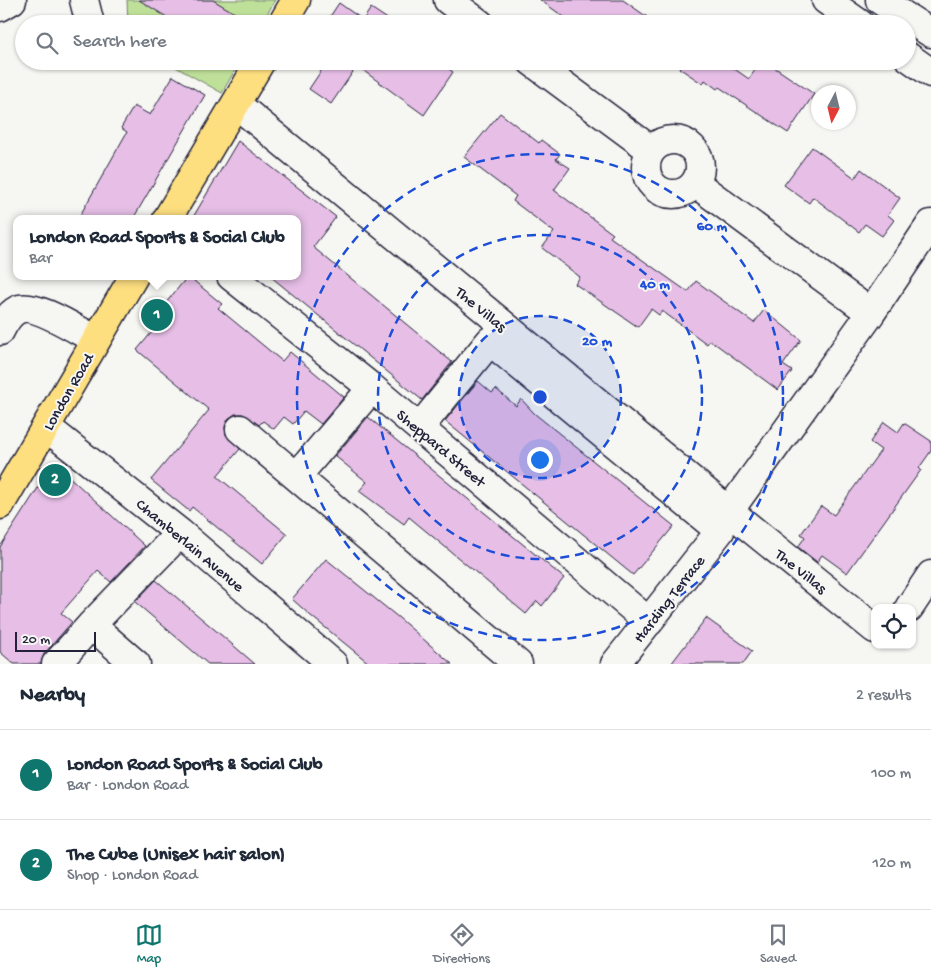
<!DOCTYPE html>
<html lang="en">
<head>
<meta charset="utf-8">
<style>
	body { margin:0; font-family:"Gochi Hand",sans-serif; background:#f2f2f3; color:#1f2937 }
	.controls { position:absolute; right:15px; bottom:15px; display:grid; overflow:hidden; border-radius:10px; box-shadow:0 1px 4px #0004 }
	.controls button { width:45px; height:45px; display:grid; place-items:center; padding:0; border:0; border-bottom:1px solid #e0e1e3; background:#fff; color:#1f2937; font:25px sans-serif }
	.compass { position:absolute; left:811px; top:85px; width:45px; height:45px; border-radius:50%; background:#fff; box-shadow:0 1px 4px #0004; rotate:187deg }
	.scale { position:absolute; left:15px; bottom:12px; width:81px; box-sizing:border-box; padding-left:5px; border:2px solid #22223b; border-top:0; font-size:14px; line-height:18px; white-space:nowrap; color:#22223b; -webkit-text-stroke:4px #f6f6f2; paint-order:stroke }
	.you { position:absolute; left:539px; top:459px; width:18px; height:18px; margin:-12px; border:4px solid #fff; border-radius:50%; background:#1a73e8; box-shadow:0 0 0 8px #1a73e833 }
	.badge { display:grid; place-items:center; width:32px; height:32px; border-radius:50%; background:#0f766e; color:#fff; font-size:16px; font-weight:700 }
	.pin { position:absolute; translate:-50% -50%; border:2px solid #fff; box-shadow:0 1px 5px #0006 }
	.popup { position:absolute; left:13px; top:215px; width:288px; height:65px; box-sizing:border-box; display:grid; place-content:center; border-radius:10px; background:#fff; filter:drop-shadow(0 1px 4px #0005); font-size:16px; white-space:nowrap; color:#747a83 }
	.popup b { font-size:19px; color:#1f2937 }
	.popup::after { content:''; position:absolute; left:50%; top:100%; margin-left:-10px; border:10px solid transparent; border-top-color:#fff }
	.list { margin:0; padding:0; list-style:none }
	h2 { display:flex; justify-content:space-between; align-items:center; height:65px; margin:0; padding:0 20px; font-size:21px }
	h2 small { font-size:16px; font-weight:400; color:#747a83 }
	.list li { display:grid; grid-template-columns:32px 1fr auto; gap:15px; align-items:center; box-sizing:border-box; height:90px; padding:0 20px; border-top:1px solid #e0e1e3 }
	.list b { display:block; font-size:19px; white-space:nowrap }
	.list p { margin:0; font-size:16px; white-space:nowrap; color:#747a83 }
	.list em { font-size:16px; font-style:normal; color:#747a83 }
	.icon { flex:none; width:28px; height:28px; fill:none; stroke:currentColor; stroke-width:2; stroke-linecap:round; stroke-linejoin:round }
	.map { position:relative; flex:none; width:931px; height:664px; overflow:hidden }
	.search { position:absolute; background:#fff; box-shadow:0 1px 4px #0004; left:15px; right:15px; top:15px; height:55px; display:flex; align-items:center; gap:12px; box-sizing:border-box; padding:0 18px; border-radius:28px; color:#747a83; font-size:19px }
	.sheet { height:245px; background:#fff }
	nav { display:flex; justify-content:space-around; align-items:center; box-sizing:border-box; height:70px; border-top:1px solid #e0e1e3; background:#fff; font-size:14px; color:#747a83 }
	nav a { display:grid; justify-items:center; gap:2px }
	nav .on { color:#0f766e }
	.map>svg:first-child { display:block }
</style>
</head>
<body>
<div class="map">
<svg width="931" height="664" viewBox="0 0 931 664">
	<rect width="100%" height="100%" fill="#f6f6f2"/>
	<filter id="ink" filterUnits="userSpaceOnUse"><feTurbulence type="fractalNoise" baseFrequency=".02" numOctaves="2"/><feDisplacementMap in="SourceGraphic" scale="10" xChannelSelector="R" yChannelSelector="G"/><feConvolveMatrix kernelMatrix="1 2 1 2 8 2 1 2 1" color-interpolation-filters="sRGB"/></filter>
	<g filter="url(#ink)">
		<path fill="#bfe099" stroke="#70816a" d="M127,0H275L262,24H128Z
			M165,61H240L222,93Z"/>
		<path fill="#e6bee6" stroke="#22223b" d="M139,0H213L253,24H178Z
			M540,0H623L657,24H574Z
			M339,3L363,20L371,8L392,22L325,24Z
			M307,61H438L453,72L424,115L357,66L331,104L309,89L321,71Z
			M677,61H723L749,79L761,61H765L814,94L788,133L719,87L717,89L705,80L703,84L679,68L682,64Z
			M173,76L205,95L133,219H78L127,132L121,128L134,106L150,115Z
			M500,113L539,143L541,140L560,154L556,159L570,168L554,190L613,234L610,237L688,292L696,281L754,323L764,310L801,340L783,365L792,371L778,390L710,340L707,344L662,311L659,315L651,309L638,327L575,284L580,277L542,248L554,232L513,201L516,196L464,157Z
			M238,141L336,217L313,247L452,362L422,400L270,276H297V219H192Z
			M812,147L855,178L861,169L900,198L888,215L894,220L882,236L865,224L859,232L813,197L809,203L784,185Z
			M188,276L222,304L218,308L282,361L290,352L344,397L321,424L304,411L293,424L284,417L274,429L263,421L259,425L243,414H235L228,419L225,427L226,435L240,449L217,476L287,534L262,564L192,507L189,511L151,480L209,410L137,350L161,321L155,316Z
			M478,381L492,393L496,389L516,406L521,399L535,414L674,526L633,575L445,421Z
			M368,417L564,578L542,606L537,601L526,614L409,517L404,524L359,491L367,482L335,456Z
			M884,422L898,432L904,423L931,441V451L919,468L921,470L847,573L822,555L817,562L798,547L805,537L801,534L821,506L834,515L881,450L870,442Z
			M54,463L145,546L111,582L98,571L61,613L72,622L44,654L41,664H14L0,652V547Z
			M326,559L399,618L452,664H370L311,616L292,599Z
			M156,580L227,640L255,664H208L135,602Z
			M706,618L752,651L743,664H671Z"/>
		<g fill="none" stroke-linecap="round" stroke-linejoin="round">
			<g stroke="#22223b" stroke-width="31">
				<path id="minor" d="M84,0L90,24
					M448,0L480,24
					M826,0L860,24
					M880,0L931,33
					M0,7L12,0
					M907,56L931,73
					M531,61L651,150
					M236,104L729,511L875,629
					M646 167a27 27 0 1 1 54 0a27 27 0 1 1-54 0Z
					M695,183L871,313
					M231,276L372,388L649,622
					M0,331C4,323 9,314 17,310C34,301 80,332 96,340
					M46,427L180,533L333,664
					M420,427L490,341L720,531L615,664
					M240,429L518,664
					M297,476L372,388
					M729,511L871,313L931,224
					M909,608L931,575
					M91,625L136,664
					M56,664L91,625L180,533"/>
			</g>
			<g stroke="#22223b" stroke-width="31">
				<path id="major" d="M282,24L296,0
					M167,219L261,61
					M0,505L134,276"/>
			</g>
			<use href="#minor" stroke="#f6f6f2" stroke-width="28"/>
			<use href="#major" stroke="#fedf80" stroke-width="28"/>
		</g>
	</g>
	<circle cx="540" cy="397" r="81" fill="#1d4ed8" fill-opacity=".12"/>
	<g fill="none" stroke="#1d4ed8" stroke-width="2.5" stroke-dasharray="9 6">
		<circle cx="540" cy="397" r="81"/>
		<circle cx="540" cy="397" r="162"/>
		<circle cx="540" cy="397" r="243"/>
	</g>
	<g text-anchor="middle" stroke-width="4" stroke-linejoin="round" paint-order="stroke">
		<g font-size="16" fill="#22223b" stroke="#f6f6f2">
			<text transform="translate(482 308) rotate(40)" y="6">The Villas</text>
			<text transform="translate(67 391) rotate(-60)" y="6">London Road</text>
			<text transform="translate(442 447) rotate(40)" y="6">Sheppard Street</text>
			<text transform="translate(191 544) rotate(40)" y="6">Chamberlain Avenue</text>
			<text transform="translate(802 570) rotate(39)" y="6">The Villas</text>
			<text transform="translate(668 598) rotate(-52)" y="6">Harding Terrace</text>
		</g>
	</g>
	<circle cx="540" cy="397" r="8" fill="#1d4ed8" stroke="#f6f6f2" stroke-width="2.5"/>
	<g font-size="15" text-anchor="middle" font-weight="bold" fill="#1d4ed8" stroke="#f6f6f2" stroke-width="4" stroke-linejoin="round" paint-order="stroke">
		<text x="712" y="230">60 m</text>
		<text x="655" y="288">40 m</text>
		<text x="597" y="345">20 m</text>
	</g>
</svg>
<div class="controls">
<button><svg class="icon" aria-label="locate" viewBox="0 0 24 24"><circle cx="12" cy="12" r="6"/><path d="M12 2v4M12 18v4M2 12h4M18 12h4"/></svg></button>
</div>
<svg class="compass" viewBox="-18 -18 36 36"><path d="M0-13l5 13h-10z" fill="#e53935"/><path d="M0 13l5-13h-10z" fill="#747a83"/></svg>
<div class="scale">20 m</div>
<div class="you"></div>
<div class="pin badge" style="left:157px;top:315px">1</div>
<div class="popup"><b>London Road Sports &amp; Social Club</b>Bar</div>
<div class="pin badge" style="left:55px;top:480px">2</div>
<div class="search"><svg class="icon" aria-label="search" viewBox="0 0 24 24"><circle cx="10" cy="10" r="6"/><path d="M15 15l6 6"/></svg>Search here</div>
</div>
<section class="sheet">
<h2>Nearby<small>2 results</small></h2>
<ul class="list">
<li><span class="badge">1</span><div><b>London Road Sports &amp; Social Club</b><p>Bar · London Road</p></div><em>100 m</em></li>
<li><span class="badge">2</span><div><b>The Cube (Unisex hair salon)</b><p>Shop · London Road</p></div><em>120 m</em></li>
</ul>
</section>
<nav>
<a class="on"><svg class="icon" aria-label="map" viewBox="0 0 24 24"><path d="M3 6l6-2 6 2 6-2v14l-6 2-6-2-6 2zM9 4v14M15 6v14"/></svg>Map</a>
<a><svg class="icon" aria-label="directions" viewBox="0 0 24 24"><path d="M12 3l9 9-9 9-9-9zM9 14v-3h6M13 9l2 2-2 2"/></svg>Directions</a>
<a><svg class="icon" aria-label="saved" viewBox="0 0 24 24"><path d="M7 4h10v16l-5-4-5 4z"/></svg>Saved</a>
</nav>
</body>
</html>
